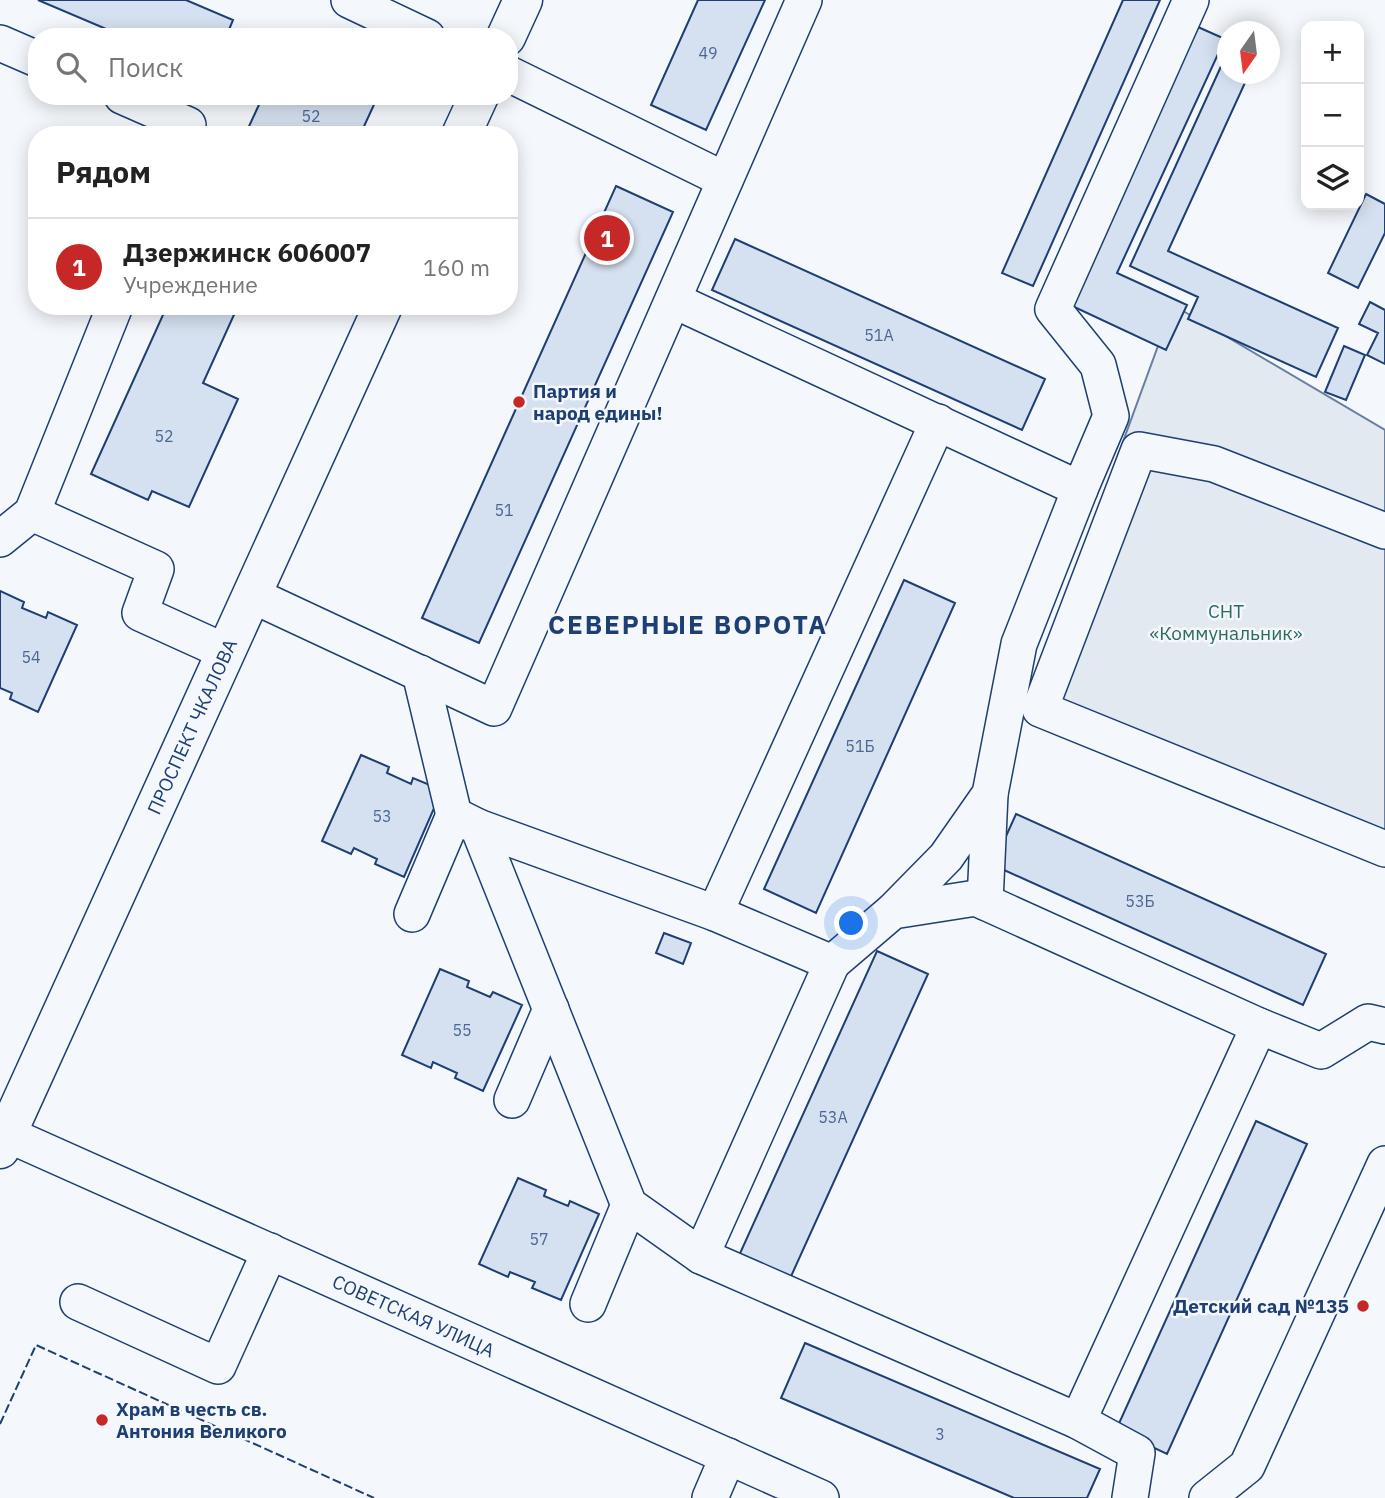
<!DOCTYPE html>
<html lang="ru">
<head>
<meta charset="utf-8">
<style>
	body { margin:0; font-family:"IBM Plex Sans",sans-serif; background:#f2f2f2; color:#222 }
	.controls { position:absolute; right:21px; top:21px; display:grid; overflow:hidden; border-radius:14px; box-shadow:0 4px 18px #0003 }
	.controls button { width:63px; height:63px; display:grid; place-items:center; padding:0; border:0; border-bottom:2px solid #e0e0e0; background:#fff; color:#222; font:35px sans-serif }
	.compass { position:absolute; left:1217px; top:21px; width:63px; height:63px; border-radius:50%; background:#fff; box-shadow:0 4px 18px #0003; rotate:194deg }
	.you { position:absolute; left:852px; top:924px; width:24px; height:24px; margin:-18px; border:5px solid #fff; border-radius:50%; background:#1a73e8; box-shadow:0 0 0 10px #1a73e833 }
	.badge { display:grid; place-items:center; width:46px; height:46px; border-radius:50%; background:#c62828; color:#fff; font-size:23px; font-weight:700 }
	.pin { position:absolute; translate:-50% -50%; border:4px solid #fff; box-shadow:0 2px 7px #0006 }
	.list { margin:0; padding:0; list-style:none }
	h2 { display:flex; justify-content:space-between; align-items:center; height:91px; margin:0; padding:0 28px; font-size:30px }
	h2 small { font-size:23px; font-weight:400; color:#767676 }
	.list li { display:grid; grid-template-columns:46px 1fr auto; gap:21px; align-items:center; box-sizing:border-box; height:98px; padding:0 28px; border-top:2px solid #e0e0e0 }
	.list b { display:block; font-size:26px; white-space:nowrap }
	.list p { margin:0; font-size:23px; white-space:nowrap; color:#767676 }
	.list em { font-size:23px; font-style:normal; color:#767676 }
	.icon { flex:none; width:38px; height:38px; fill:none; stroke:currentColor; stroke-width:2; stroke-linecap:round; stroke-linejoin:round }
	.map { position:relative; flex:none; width:1385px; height:1498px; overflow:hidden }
	.search { position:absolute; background:#fff; box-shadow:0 4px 18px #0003; left:28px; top:28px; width:490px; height:77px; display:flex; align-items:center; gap:18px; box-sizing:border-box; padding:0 24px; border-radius:28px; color:#767676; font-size:26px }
	.panel { position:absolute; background:#fff; box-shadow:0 4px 18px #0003; left:28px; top:126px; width:490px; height:189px; border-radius:28px }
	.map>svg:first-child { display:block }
</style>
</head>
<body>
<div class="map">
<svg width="1385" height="1498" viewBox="0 0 1385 1498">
	<rect width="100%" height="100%" fill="#f4f7fb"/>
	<path fill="#e3e9f0" stroke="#687fa3" stroke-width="2" d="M1173,305L1385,430V861L1023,715Z"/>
	<path fill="#d5e0f0" stroke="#1d3f73" stroke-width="2" d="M38,0H186L233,20L226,37H125Z
		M698,0H765L706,130L651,105Z
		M1123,0H1160L1033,286L1002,273Z
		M1198,27L1225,39L1117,273L1187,305L1166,350L1070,305Z
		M1228,51V74H1249L1168,251L1338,328L1316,377L1188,319L1198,297L1130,266Z
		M263,96H378L360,135H245Z
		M616,186L673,212L479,643L422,618Z
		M1366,194L1385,204V233L1358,288L1328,273Z
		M735,239L1045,379L1022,430L712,290Z
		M1370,302L1385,310V364L1367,355L1378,333L1359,324Z
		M167,306H238L203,383L238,399L189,507L152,491L148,500L91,474Z
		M1344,346L1365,355L1346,400L1325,392Z
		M904,580L955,603L816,913L764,889Z
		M0,591L24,602L22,608L46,618L48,612L77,625L38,712L10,699L12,693L0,688Z
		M361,755L389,767L387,773L411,784L413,778L442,790L404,877L375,864L377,859L354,848L351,854L322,841Z
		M1016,814L1326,954L1303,1005L993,865Z
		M664,933L691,943L683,964L656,953Z
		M877,951L928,974L788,1283L737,1260Z
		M440,969L469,981L467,987L490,997L493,992L522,1005L483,1091L455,1078L457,1073L433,1062L431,1068L402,1055Z
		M1256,1121L1307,1144L1167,1454L1116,1430Z
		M518,1178L546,1190L544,1196L568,1206L570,1201L599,1214L561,1300L532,1288L535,1282L510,1272L508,1277L479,1264Z
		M805,1343L1100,1469L1087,1498H1014L781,1398Z"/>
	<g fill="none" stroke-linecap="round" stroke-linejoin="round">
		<g stroke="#1d3f73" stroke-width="38">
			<g id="minor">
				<path d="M349,0L427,37"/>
				<path d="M0,43L37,59"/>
				<path d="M509,74L725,180"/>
				<path d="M122,96L188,125L184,135"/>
				<path d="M673,300L1080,489L1019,644L990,794L946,857L893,911"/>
				<path d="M1080,489L1111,416L1098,365L1053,309L1191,0"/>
				<path d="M32,513L156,569L140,613L226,652"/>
				<path d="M1385,531L1214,464L1139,450L1040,709L1385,849"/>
				<path d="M0,539L32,513L115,306"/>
				<path d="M252,595L494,708L804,0"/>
				<path d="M420,673L454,815L478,827L629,1205L701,1256L1078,1421L1137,1453L1130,1498"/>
				<path d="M478,827L715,913L832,963L701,1256"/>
				<path d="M985,902L990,794"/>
				<path d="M715,913L938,422"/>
				<path d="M412,914L454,815"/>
				<path d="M832,963L893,911L976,898L1259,1026L1078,1421"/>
				<path d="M1259,1026L1321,1051L1368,1022L1385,1026"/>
				<path d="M512,1100L551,1009"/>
				<path id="s1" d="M0,1131L821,1498"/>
				<path d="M78,1302L218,1366L270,1251"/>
				<path d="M588,1304L629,1205"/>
				<path d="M710,1498L728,1456"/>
				<path d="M1207,1498L1247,1466L1385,1164"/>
			</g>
		</g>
		<g stroke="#1d3f73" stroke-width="41">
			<g id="major">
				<path d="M506,37L523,0"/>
				<path d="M461,135L479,96"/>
				<path id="s2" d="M0,1149L383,306"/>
			</g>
		</g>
		<use href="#minor" stroke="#f4f7fb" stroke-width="35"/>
		<use href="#major" stroke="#f4f7fb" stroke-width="38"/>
		<path stroke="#1d3f73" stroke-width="2" stroke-dasharray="9 3.5" stroke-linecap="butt" d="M0,1424L36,1345L374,1498"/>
	</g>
	<g fill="#c62828" stroke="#f4f7fb" stroke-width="2.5">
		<circle cx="519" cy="402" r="7"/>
		<circle cx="1363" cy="1306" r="7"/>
		<circle cx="102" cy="1420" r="7"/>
	</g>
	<g text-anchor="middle" stroke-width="5" stroke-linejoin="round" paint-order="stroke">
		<g font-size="16" fill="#4b6792">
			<text x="708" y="59">49</text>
			<text x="311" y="122">52</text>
			<text x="879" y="341">51А</text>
			<text x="164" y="442">52</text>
			<text x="504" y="516">51</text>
			<text x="31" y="663">54</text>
			<text x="860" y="752">51Б</text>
			<text x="382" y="822">53</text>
			<text x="1140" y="907">53Б</text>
			<text x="462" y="1036">55</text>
			<text x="833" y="1123">53А</text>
			<text x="539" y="1245">57</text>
			<text x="940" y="1440">3</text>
		</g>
		<g font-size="19" font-weight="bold" fill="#1d3f73" stroke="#f4f7fb" text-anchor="start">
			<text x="533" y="398">Партия и<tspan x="533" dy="22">народ едины!</tspan></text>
			<text x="1349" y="1313" text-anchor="end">Детский сад №135</text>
			<text x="116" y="1416">Храм в честь св.<tspan x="116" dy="22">Антония Великого</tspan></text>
		</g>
		<g font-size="19" fill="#2c6c60" stroke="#f4f7fb">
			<text x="1226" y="618">СНТ<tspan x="1226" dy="22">«Коммунальник»</tspan></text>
		</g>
		<g font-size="19" fill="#1d3f73" stroke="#f4f7fb">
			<text dy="7" stroke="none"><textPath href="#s2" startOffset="464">ПРОСПЕКТ ЧКАЛОВА</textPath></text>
			<text dy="7" stroke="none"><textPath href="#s1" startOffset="453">СОВЕТСКАЯ УЛИЦА</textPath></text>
		</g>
		<g font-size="26" font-weight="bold" letter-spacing="2" fill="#1d3f73" stroke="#f4f7fb">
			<text x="688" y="634">СЕВЕРНЫЕ ВОРОТА</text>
		</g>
	</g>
</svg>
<div class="controls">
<button>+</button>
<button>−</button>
<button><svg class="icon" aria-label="layers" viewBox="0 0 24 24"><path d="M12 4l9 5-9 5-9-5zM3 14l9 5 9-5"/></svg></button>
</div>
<svg class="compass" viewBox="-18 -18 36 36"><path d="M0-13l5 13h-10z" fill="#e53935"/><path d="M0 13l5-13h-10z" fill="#767676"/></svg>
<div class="you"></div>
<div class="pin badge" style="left:607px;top:238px">1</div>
<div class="search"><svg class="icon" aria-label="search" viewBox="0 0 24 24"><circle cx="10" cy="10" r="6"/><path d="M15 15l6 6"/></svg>Поиск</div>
<section class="panel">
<h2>Рядом<small></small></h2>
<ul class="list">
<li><span class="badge">1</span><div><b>Дзержинск 606007</b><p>Учреждение</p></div><em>160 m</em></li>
</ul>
</section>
</div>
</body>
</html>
